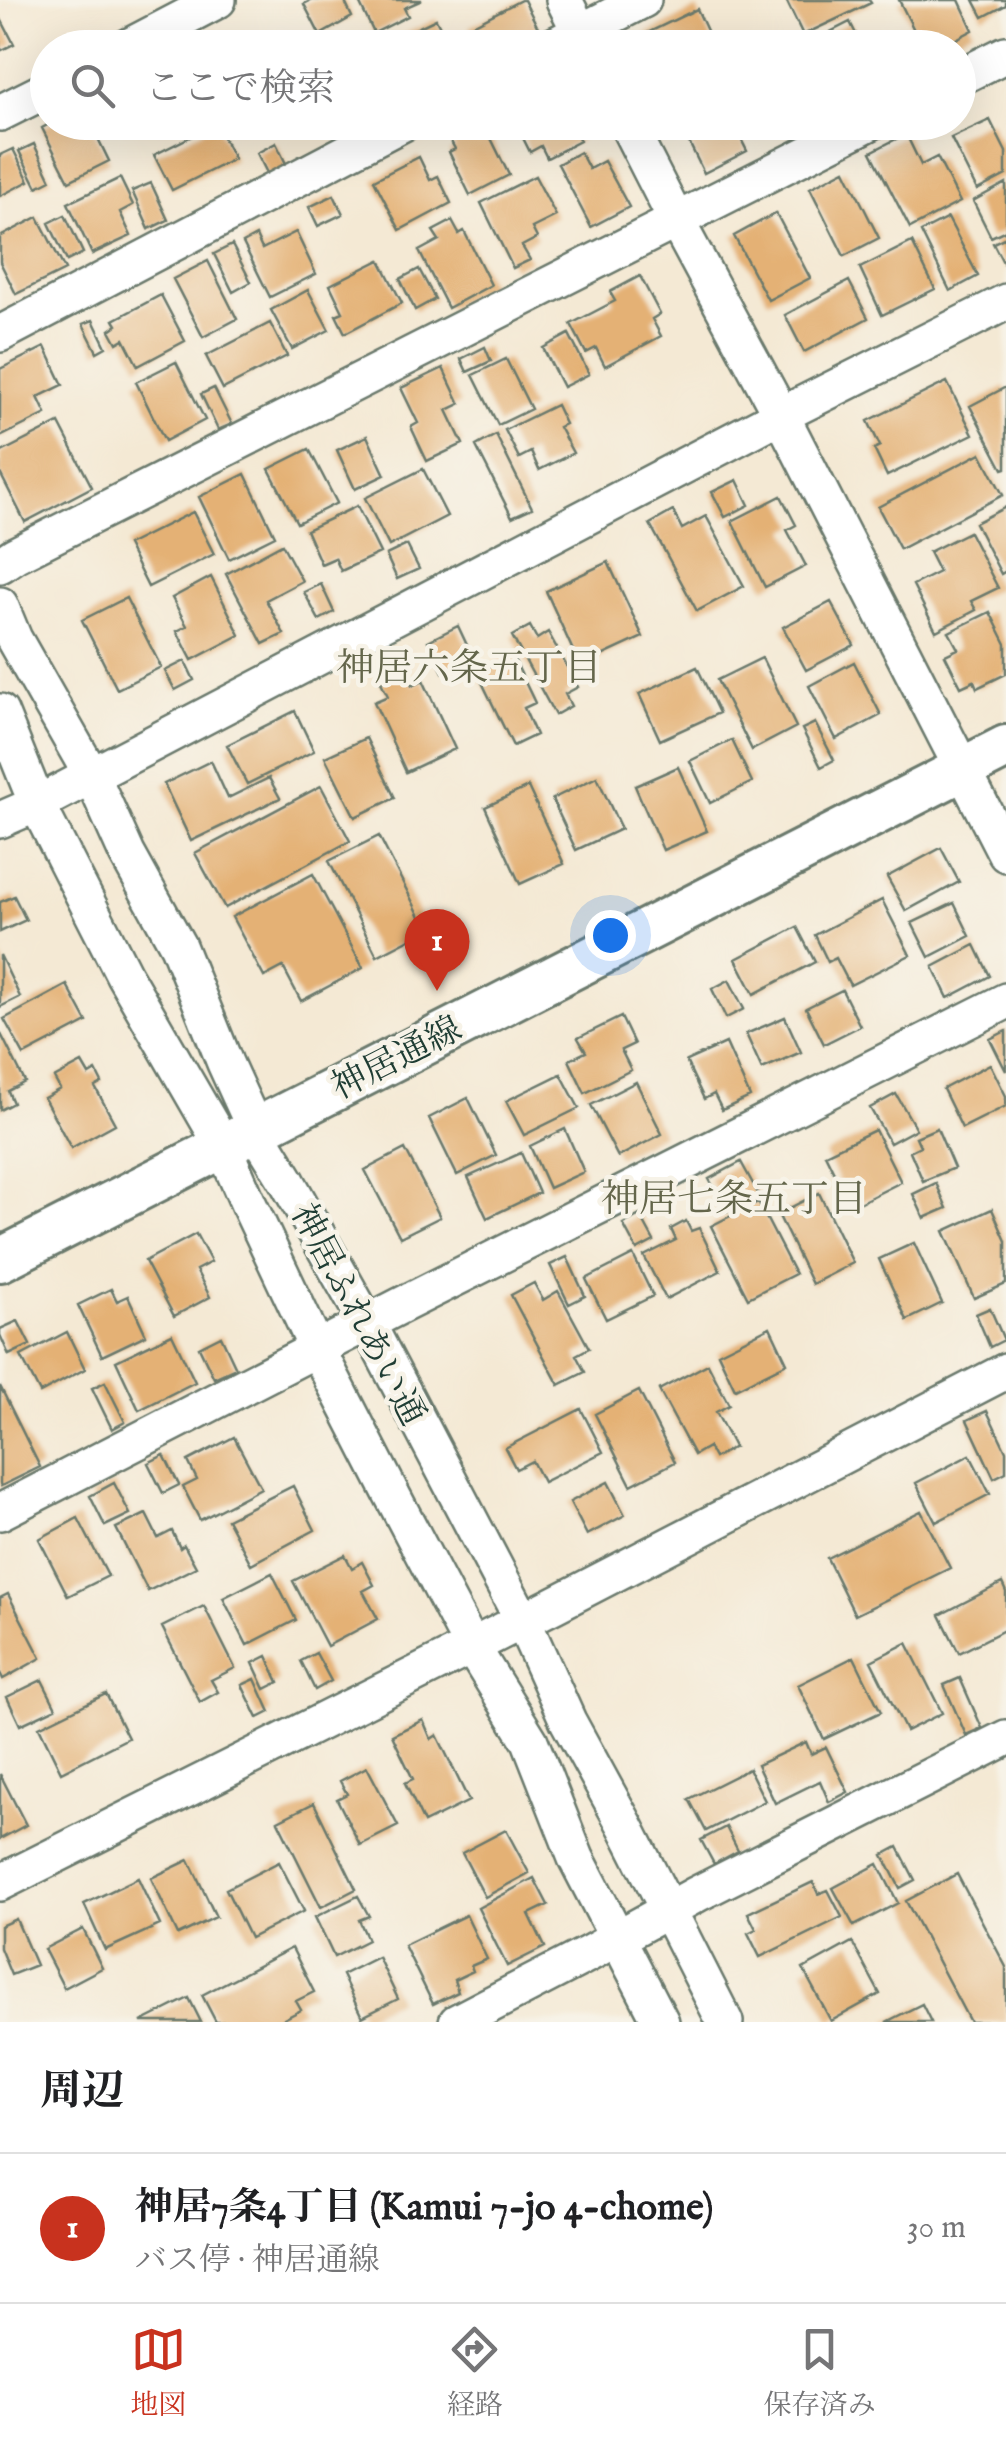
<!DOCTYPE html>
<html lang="ja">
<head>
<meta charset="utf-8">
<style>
	body { margin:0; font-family:"IM FELL English","Noto Serif JP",serif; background:#f6f6f6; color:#202124 }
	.you { position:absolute; left:610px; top:935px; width:35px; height:35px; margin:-25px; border:8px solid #fff; border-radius:50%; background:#1a73e8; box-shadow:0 0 0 15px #1a73e833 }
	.badge { display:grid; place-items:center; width:65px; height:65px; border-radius:50%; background:#c8321e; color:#fff; font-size:32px; font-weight:700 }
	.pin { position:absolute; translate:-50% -82px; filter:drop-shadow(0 2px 5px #0008) }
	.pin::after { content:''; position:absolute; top:52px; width:35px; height:30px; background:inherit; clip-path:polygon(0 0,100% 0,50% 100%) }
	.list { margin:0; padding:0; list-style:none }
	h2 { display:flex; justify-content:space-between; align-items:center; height:130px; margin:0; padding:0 40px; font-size:42px }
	h2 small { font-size:32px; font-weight:400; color:#757577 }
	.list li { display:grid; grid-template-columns:65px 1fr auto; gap:30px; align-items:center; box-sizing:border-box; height:150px; padding:0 40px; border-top:2px solid #e0e0e0 }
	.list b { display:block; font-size:38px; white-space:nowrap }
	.list p { margin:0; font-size:32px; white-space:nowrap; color:#757577 }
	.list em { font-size:32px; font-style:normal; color:#757577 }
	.icon { flex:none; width:55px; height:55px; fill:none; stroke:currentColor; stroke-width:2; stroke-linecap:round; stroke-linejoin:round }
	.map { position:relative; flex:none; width:1006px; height:2022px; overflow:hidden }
	.search { position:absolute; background:#fff; box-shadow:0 10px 40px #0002; left:30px; right:30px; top:30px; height:110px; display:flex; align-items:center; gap:25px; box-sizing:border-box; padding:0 35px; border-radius:55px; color:#757577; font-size:38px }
	.sheet { height:280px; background:#fff }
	nav { display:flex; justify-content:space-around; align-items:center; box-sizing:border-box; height:140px; border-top:2px solid #e0e0e0; background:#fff; font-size:28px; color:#757577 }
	nav a { display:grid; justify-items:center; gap:5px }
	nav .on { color:#c8321e }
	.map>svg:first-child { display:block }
</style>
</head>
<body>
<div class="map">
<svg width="1006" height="2022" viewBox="0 0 1006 2022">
	<rect width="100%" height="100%" fill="#f7f3e8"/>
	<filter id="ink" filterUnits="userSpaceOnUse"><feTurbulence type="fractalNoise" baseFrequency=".01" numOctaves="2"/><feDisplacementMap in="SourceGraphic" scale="20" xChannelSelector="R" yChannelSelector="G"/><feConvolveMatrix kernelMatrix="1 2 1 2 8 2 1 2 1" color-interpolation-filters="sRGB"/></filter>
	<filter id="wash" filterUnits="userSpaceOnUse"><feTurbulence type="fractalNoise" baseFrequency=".0048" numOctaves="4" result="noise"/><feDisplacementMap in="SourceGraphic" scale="40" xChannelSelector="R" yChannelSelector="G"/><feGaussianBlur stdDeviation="2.25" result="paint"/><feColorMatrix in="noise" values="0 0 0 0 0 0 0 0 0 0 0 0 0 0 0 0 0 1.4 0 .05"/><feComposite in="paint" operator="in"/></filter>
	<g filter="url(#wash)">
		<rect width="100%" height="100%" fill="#f4e9d4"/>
		<g id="blocks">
			<path fill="#e4b175" d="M312,0H344L352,17L320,35L304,4Z
				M358,0H422L404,8L408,16L374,33Z
				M521,0H524L543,38L524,48H480L469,27Z
				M786,0H869L871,3L803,35Z
				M899,0H959L973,30L939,48H923Z
				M974,0H1006V5L983,17Z
				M697,9L714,46L651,48L645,34Z
				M0,17L14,44L0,51Z
				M436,19L451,48H391L388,42Z
				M850,22L863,48H808L807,44Z
				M276,34L283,48H249Z
				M990,120L1006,152V175L977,190L951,138Z
				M53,122H90L109,161L69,181L42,128Z
				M476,122H483L509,175L470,195L449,152L455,149L448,136Z
				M515,122H571L580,141L547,158L541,146L530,152Z
				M683,122H751L754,128L739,135L747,151L704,173L680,124Z
				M216,124L234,159L172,190L154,155Z
				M906,134L921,165L937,157L960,202L910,228L871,152Z
				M276,143L289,170L270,179L257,153Z
				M34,144L51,180L37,187L19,151Z
				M13,149L29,181L0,196V155Z
				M580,152L589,169L604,161L629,207L591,227L558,164Z
				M419,157L430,180L438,176L451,203L400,230L374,180Z
				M845,170L879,238L844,256L810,188Z
				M535,176L556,216L532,228L537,238L522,246L530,260L513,268L481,203Z
				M120,178L133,205L120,212L131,236L92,254L68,203Z
				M151,183L168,220L149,229L132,191Z
				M1006,183V230L991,237L973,201Z
				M334,195L343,214L318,226L309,207Z
				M776,213L810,278L768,300L734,236Z
				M65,215L83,253L67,261L49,223Z
				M38,217L65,270L16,294L0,262V237Z
				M948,218L978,276L950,291L921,232Z
				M452,221L459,234L464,231L491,285L448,308L419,251L439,240L433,231Z
				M296,232L316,274L270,297L243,243L256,236L262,249Z
				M1006,237V268L993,243Z
				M912,242L935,289L882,315L860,268Z
				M232,245L251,282L233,292L214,254Z
				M380,260L402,303L345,333L336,315L343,312L330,285Z
				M208,261L237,319L203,337L173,279Z
				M419,269L435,299L415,310L400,279Z
				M640,276L660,314L652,319L661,336L605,366L596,348L586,353L571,324L615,301L610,292Z
				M849,281L868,318L804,352L785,315Z
				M308,290L329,330L292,349L271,310Z
				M161,295L185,341L138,366L124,339L117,343L110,330L117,325L114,320Z
				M93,320L106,347L97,352L83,324Z
				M270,323L287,356L223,389L206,356Z
				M569,334L589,374L563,387L543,348Z
				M45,347L63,385L38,397L46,414L0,437V369Z
				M485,347L491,361L467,372L461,359Z
				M506,359L531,409L498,425L473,375Z
				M176,362L205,420L165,441L136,382Z
				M443,368L460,404L447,410L463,444L427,461L411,427L418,423L401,388Z
				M947,382L973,434L887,476L874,449L880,446L868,421Z
				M1006,387V468L1003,469L970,406Z
				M214,388L232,424L218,430L201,394Z
				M556,405L565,424L559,427L573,453L539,470L531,452L519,458L505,430Z
				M59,423L92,487L25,522L0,473V453Z
				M496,435L532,508L512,517L476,446Z
				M367,436L385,475L355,489L337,450Z
				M309,449L337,503L297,523L269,469Z
				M981,453L1003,495L900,549L878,507Z
				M423,469L447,516L389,546L365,498Z
				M245,474L275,536L229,559L199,497Z
				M737,480L749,505L725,517L712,492Z
				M781,496L796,525L787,530L806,566L765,587L732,521Z
				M357,506L380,553L341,571L335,558L321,564L306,530Z
				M1006,507V571L1001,574L975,523Z
				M673,511L682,529L706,516L744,586L697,611L650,524Z
				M193,512L214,554L148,587L127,545Z
				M969,532L998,588L971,601L976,610L936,631L913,585L939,572L929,552Z
				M282,544L302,581L266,600L284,634L263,644L226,574Z
				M407,545L419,569L397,579L386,555Z
				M608,562L643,637L580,666L546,591Z
				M211,577L240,635L192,660L177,631L187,626L172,598Z
				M321,584L334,612L319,620L304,592Z
				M126,598L161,667L117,689L82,620Z
				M831,602L854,645L806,670L783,627Z
				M990,612L1006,644V674L977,688L974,681L961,687L945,655L958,649L949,632Z
				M458,626L473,658L443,672L428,641Z
				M530,626L537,639L548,632L578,687L565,694L571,706L555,715L512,636Z
				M512,655L535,703L524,708L536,735L513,746L477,672Z
				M762,658L796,727L752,750L717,680Z
				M185,661L194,680L175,690L165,671Z
				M854,662L881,715L836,739L809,686Z
				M697,667L719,713L660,740L639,694Z
				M406,670L412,685L423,680L455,749L406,772L374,702L388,696L381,682Z
				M295,711L314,751L247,784L227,745Z
				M815,723L834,760L821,767L802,729Z
				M366,738L395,798L355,817L325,757Z
				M732,740L752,782L710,803L690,761Z
				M211,761L228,798L269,778L280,798L191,841L164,784Z
				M678,767L707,831L663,850L635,786Z
				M597,777L621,829L576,850L552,799Z
				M321,786L350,841L225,908L195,853Z
				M528,787L564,864L520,884L485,807Z
				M379,836L427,930L377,956L329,861Z
				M941,848L959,882L906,911L887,877Z
				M313,874L363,968L301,1001L283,967L264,977L232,917Z
				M14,896L26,920L0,932V902Z
				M882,900L910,955L850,985L836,958L828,962L815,935Z
				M954,903L970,936L929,957L912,923Z
				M797,927L815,962L754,994L736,959Z
				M975,945L990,976L948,998L933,967Z
				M0,955L20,997L0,1007Z
				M729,980L744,1009L726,1018L712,989Z
				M67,985L87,1022L24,1055L4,1019Z
				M842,990L860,1026L824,1044L806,1008Z
				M621,1017L634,1044L621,1050L631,1070L585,1093L569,1060L586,1052L578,1038Z
				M785,1017L801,1052L762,1069L746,1034Z
				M1006,1031V1071L990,1039Z
				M0,1032L25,1082L8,1091L13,1103L0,1110Z
				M726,1043L750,1097L722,1110L714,1094L704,1099L686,1061Z
				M82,1063L89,1075L96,1071L102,1083L95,1087L115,1124L71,1148L44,1098L60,1089L54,1078Z
				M990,1064L1006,1096V1106L962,1128L943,1089Z
				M561,1074L579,1108L524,1135L506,1101Z
				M636,1082L662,1134L618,1157L591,1105Z
				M896,1094L916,1129L890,1143L870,1108Z
				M468,1098L496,1155L457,1175L429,1118Z
				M937,1128L954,1168L923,1181L910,1151L920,1146L916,1137Z
				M565,1129L584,1172L549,1188L530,1146Z
				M875,1130L901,1182L851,1207L825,1154Z
				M405,1149L440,1217L400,1237L365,1170Z
				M521,1153L539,1193L487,1218L468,1177Z
				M741,1162L759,1195L727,1211L709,1179Z
				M936,1183L947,1208L924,1218L913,1194Z
				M819,1193L853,1263L812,1284L778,1214Z
				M758,1202L795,1274L748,1298L711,1226Z
				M992,1209L1006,1241V1284L974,1298L944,1231Z
				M640,1215L654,1241L637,1250L623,1224Z
				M686,1221L691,1231L699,1228L720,1271L666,1299L644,1256L676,1240L671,1229Z
				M196,1234L211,1262L196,1270L210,1297L174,1316L145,1261Z
				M914,1243L942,1303L907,1320L879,1259Z
				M633,1255L653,1296L606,1319L586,1279Z
				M567,1257L585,1296L569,1304L550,1265Z
				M534,1283L543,1300L558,1291L589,1348L576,1355L585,1372L559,1385L511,1295Z
				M111,1289L117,1301L128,1296L146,1335L102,1356L78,1305Z
				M990,1308L1004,1340L990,1347L976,1314Z
				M18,1321L30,1345L9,1355L0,1335V1329Z
				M770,1327L787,1363L735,1389L718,1353Z
				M67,1332L85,1369L40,1393L21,1356Z
				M172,1334L195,1382L139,1410L116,1361Z
				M221,1336L236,1368L214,1378L199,1347Z
				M708,1364L729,1405L716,1412L734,1447L714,1458L708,1447L694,1455L659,1390Z
				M105,1382L125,1422L112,1429L92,1388Z
				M0,1386L40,1467L1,1486L0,1484Z
				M639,1391L675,1462L631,1485L595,1414Z
				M581,1409L603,1452L543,1482L532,1461L516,1469L505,1448Z
				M987,1411L1006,1451V1472L994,1478L967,1420Z
				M234,1437L261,1488L200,1520L183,1487L197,1480L188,1461Z
				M164,1455L179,1485L163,1493L148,1463Z
				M970,1455L990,1494L936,1522L916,1483Z
				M608,1482L625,1515L587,1535L570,1502Z
				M114,1483L130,1514L105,1526L90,1496Z
				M293,1486L315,1530L251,1564L227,1519Z
				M921,1511L950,1568L855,1615L827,1558Z
				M146,1514L158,1538L172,1531L180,1548L184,1545L196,1567L148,1591L116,1528Z
				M78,1518L108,1576L68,1596L39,1539Z
				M345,1555L352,1568L362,1562L374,1585L363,1591L378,1619L327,1646L293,1581Z
				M272,1573L296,1620L247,1645L223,1598Z
				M1002,1583L1006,1592V1629L959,1653L940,1615Z
				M8,1594L41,1658L3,1679L0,1673V1598Z
				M204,1606L235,1668L211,1680L218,1692L200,1702L162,1627Z
				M907,1643L942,1713L906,1731L871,1661Z
				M316,1653L331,1681L315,1690L301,1661Z
				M267,1656L279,1682L265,1689L253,1663Z
				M854,1657L881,1712L824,1739L798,1685Z
				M960,1678L982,1728L966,1735L944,1685Z
				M255,1679L270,1712L258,1718L242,1685Z
				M42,1680L56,1708L20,1725L7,1697Z
				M106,1694L128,1738L61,1772L39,1727Z
				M423,1720L431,1739L437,1735L469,1801L424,1823L405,1783L413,1779L392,1735Z
				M806,1742L811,1754L826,1747L848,1792L829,1802L820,1781L775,1803L757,1765Z
				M367,1767L398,1826L360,1845L337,1799L347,1794L340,1781Z
				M749,1769L765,1801L706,1831L689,1799Z
				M0,1774L26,1825L0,1839Z
				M314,1803L356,1889L321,1907L278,1821Z
				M726,1827L738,1851L714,1864L701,1840Z
				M506,1830L529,1873L485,1897L462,1853Z
				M898,1847L915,1880L900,1888L883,1855Z
				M189,1860L216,1917L178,1935L151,1878Z
				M279,1862L304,1911L250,1938L226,1889Z
				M878,1864L898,1903L854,1926L833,1888Z
				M957,1874L1006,1967V2022H970L906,1901Z
				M138,1878L160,1925L105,1950L84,1904Z
				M534,1878L548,1905L529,1914L545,1947L507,1966L478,1908Z
				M813,1882L818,1894L828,1890L842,1917L760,1957L748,1933L756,1929L748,1913Z
				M358,1896L369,1916L359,1920L368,1940L334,1957L315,1917Z
				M466,1915L487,1959L471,1966L473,1971L454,1980L458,1992L433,2004L404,1945Z
				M16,1919L36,1965L11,1975L0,1948V1926Z
				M83,1929L102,1968L64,1988L44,1949Z
				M852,1942L880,1994L831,2021L803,1969Z
				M292,1948L314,1992L296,2001L301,2010L278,2022H216L202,1995Z
				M378,1957L398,1999L362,2017L342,1975Z
				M189,1998L201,2022H141Z
				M922,2004L931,2022H886Z"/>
		</g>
	</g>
	<g filter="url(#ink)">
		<use href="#blocks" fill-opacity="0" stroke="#6a796c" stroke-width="2.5"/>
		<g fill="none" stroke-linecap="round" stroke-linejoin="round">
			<g stroke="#6a796c" stroke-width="40">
				<path id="minor" d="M564,0L588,48
					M126,48L218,0
					M549,48L643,0
					M958,78L1006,54
					M0,113L48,89
					M626,122L676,220L781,415L1006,854
					M0,334L405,122
					M0,565L15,555L871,122
					M0,605L14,639L92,776L127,854L178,946L225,1063L255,1129L288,1183L367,1323L523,1621L568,1721L626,1827L725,2022
					M0,712L37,804L124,975L223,1146L248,1203L317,1349L391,1493L472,1647L530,1741L576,1858L661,2022
					M0,820L37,804L781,415L1006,302
					M0,1512L400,1306L1006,1001
					M0,1883L554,1605L1006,1371
					M457,2022L590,1953L697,1894L1006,1738"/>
			</g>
			<g stroke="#6a796c" stroke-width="48">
				<path id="tertiary" d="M0,1260L1006,747"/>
			</g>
			<use href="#minor" stroke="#fff" stroke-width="35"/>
			<use href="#tertiary" stroke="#fff" stroke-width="42"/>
		</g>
	</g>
	<g text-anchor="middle" stroke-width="9" stroke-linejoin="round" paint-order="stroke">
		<g font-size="35" fill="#1f3d34" stroke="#f7f3e8">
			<text transform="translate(396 1057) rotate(-27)" y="12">神居通線</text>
			<text transform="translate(359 1314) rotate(62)" y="12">神居ふれあい通</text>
		</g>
		<g font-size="38" fill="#64664b" stroke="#f7f3e8">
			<text x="469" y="680">神居六条五丁目</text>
			<text x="734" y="1211">神居七条五丁目</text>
		</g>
	</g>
</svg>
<div class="you"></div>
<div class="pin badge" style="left:437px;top:991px">1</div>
<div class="search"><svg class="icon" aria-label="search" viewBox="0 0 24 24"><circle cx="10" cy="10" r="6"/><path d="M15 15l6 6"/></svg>ここで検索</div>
</div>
<section class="sheet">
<h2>周辺<small></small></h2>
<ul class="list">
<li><span class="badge">1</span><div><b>神居7条4丁目 (Kamui 7-jo 4-chome)</b><p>バス停 · 神居通線</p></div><em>30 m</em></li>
</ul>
</section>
<nav>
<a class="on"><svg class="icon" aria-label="map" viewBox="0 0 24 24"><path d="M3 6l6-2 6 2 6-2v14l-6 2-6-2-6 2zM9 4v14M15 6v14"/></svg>地図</a>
<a><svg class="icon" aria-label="directions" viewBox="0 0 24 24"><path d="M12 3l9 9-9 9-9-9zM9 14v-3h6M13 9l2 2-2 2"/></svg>経路</a>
<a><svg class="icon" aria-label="saved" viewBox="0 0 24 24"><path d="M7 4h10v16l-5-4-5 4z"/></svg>保存済み</a>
</nav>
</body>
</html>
